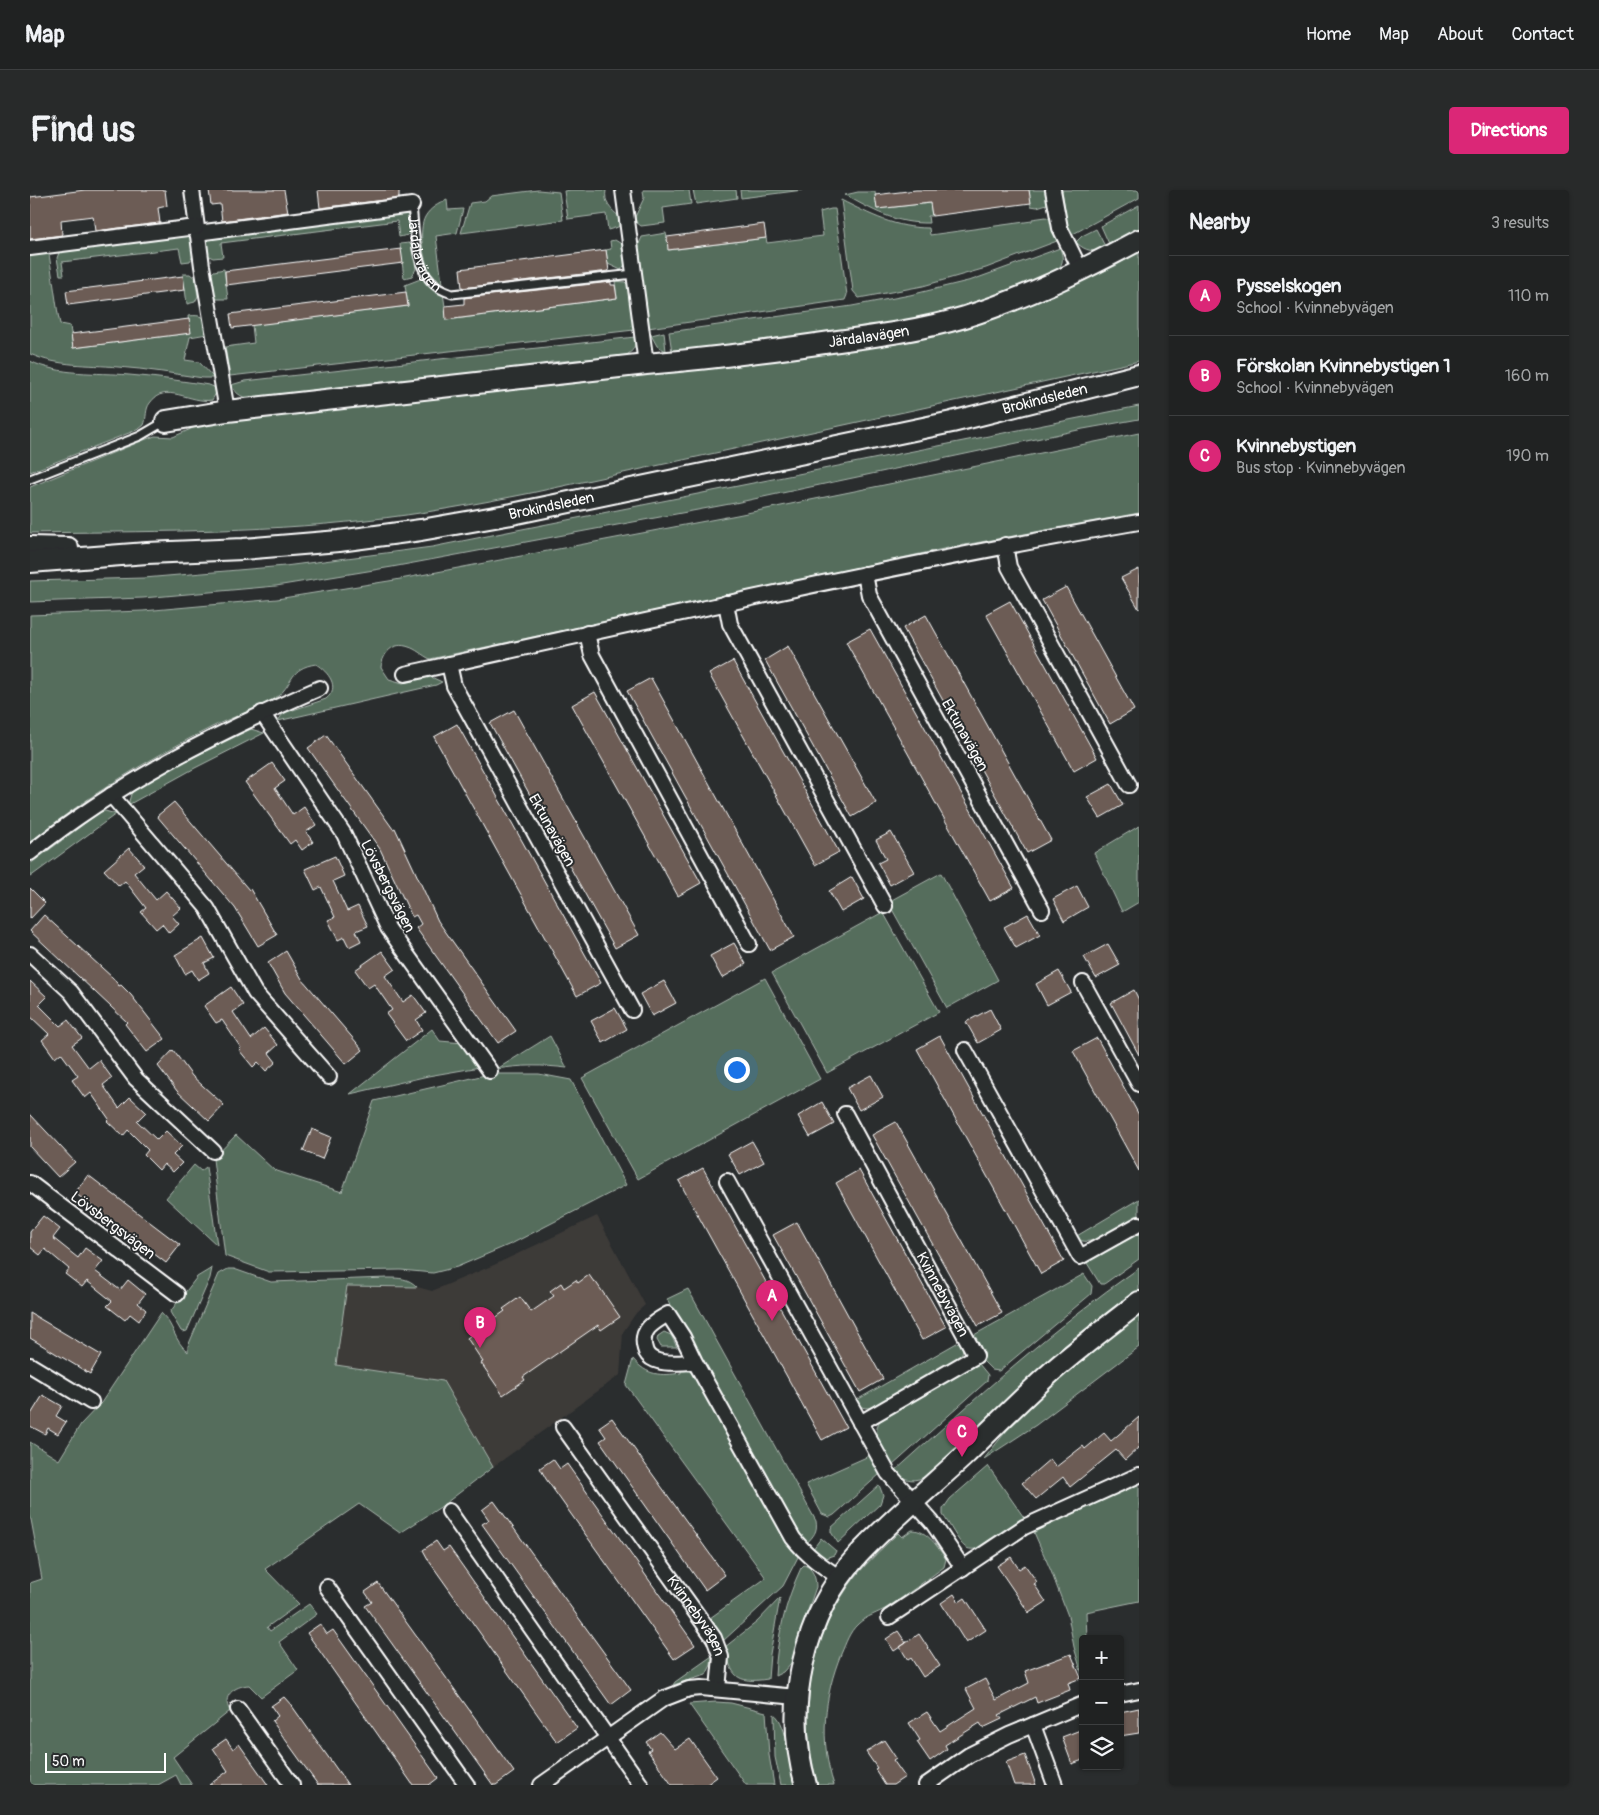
<!DOCTYPE html>
<html lang="en">
<head>
<meta charset="utf-8">
<style>
	body { margin:0; font-family:Pangolin,sans-serif; background:#282a2a; color:#f1f3f6 }
	.controls { position:absolute; right:15px; bottom:15px; display:grid; overflow:hidden; border-radius:5px; box-shadow:0 1px 4px #0004 }
	.controls button { width:45px; height:45px; display:grid; place-items:center; padding:0; border:0; border-bottom:1px solid #3d3f40; background:#202222; color:#f1f3f6; font:25px sans-serif }
	.scale { position:absolute; left:15px; bottom:12px; width:121px; box-sizing:border-box; padding-left:5px; border:2px solid #fff; border-top:0; font-size:14px; line-height:18px; white-space:nowrap; color:#fff; -webkit-text-stroke:4px #2a2d2e; paint-order:stroke }
	.you { position:absolute; left:706px; top:879px; width:18px; height:18px; margin:-12px; border:4px solid #fff; border-radius:50%; background:#1a73e8; box-shadow:0 0 0 8px #1a73e833 }
	.badge { display:grid; place-items:center; width:32px; height:32px; border-radius:50%; background:#db2777; color:#fff; font-size:16px; font-weight:700 }
	.pin { position:absolute; translate:-50% -41px; filter:drop-shadow(0 1px 2px #0008) }
	.pin::after { content:''; position:absolute; top:26px; width:18px; height:15px; background:inherit; clip-path:polygon(0 0,100% 0,50% 100%) }
	.list { margin:0; padding:0; list-style:none }
	h2 { display:flex; justify-content:space-between; align-items:center; height:65px; margin:0; padding:0 20px; font-size:21px }
	h2 small { font-size:16px; font-weight:400; color:#a2a4a5 }
	.list li { display:grid; grid-template-columns:32px 1fr auto; gap:15px; align-items:center; box-sizing:border-box; height:80px; padding:0 20px; border-top:1px solid #3d3f40 }
	.list b { display:block; font-size:19px; white-space:nowrap }
	.list p { margin:0; font-size:16px; white-space:nowrap; color:#a2a4a5 }
	.list em { font-size:16px; font-style:normal; color:#a2a4a5 }
	.icon { flex:none; width:28px; height:28px; fill:none; stroke:currentColor; stroke-width:2; stroke-linecap:round; stroke-linejoin:round }
	.map { position:relative; flex:none; width:1109px; height:1595px; overflow:hidden; border-radius:5px }
	header { display:flex; align-items:center; gap:30px; box-sizing:border-box; height:70px; padding:0 25px; background:#202222; border-bottom:1px solid #3d3f40 }
	header strong { font-size:24px }
	nav { display:flex; gap:28px; margin-inline-start:auto; font-size:18px }
	.intro { display:flex; align-items:center; justify-content:space-between; box-sizing:border-box; height:120px; padding:0 30px }
	h1 { margin:0; font-size:35px }
	.button { padding:12px 22px; border-radius:5px; background:#db2777; color:#fff; font-size:18px; font-weight:700 }
	main { display:flex; gap:30px; padding:0 30px }
	aside { flex:1; background:#202222; border-radius:5px; box-shadow:0 1px 4px #0004 }
	.map>svg:first-child { display:block }
</style>
</head>
<body>
<header>
<strong>Map</strong>
<nav><a>Home</a><a>Map</a><a>About</a><a>Contact</a></nav>
</header>
<div class="intro"><h1>Find us</h1><a class="button">Directions</a></div>
<main>
<div class="map">
<svg width="1109" height="1595" viewBox="0 0 1109 1595">
	<rect width="100%" height="100%" fill="#2a2d2e"/>
	<filter id="ink" filterUnits="userSpaceOnUse"><feTurbulence type="fractalNoise" baseFrequency=".02" numOctaves="2"/><feDisplacementMap in="SourceGraphic" scale="10" xChannelSelector="R" yChannelSelector="G"/><feConvolveMatrix kernelMatrix="1 2 1 2 8 2 1 2 1" color-interpolation-filters="sRGB"/></filter>
	<g filter="url(#ink)">
		<path fill="#3e3b39" d="M567,1026L615,1115L606,1123L593,1142L590,1185L463,1277L413,1191L306,1175L316,1096L387,1097L402,1101L464,1075Z"/>
		<path fill="#546d5c" stroke="#aab6ae" d="M508,0L529,2L533,30L431,43L440,13L455,11L461,6Z
			M541,0H576C574,13 580,19 590,27L591,33L588,37L578,40L576,24L538,29L534,1Z
			M613,0H659L661,14L633,18L635,33L611,36L606,32L605,27L614,8Z
			M663,0H706L707,8L666,14Z
			M710,0H773L711,8Z
			M999,0H1017L1018,10L1017,14L1007,17L1001,16Z
			M1032,0H1109V8L1043,44L1037,35Z
			M828,2H845L847,19L900,13L902,26H898L899,33C866,34 842,20 815,5Z
			M417,10L418,20L433,19L427,43L406,46L412,93C408,90 403,86 400,82C393,69 388,40 395,27C400,18 408,14 417,10Z
			M811,10C841,25 865,38 899,38L900,45L1002,31V29L1016,27L1021,29L1027,51L956,78L893,96L829,108L823,101Z
			M1109,15V40L1080,56L1071,36Z
			M801,19H805L817,105L815,110L618,138L608,56L612,47L636,43L639,60L736,48L737,53L793,46L790,22Z
			M375,22L380,28L381,41L378,45L369,47L367,31L191,53L193,67L183,68L177,65L175,52L177,48Z
			M1066,39L1076,58C1065,63 1055,61 1047,53L1046,52L1052,46Z
			M156,45C164,47 163,57 164,64L160,71L152,72L149,58L32,72L34,85H30L27,68L30,60Z
			M585,50L593,55L596,73L591,80L578,74L576,60L581,59L580,51Z
			M379,53L383,57L386,79L382,86L374,88L370,54Z
			M1030,58C1033,67 1034,72 1028,80C983,99 936,118 888,129C807,147 724,153 642,162L639,142L822,116L880,105L942,90Z
			M0,61H17L19,64L28,124L30,134L40,136L43,158L160,143L158,126C176,124 174,129 177,144L160,147L155,170L169,172L184,188H173C145,184 117,179 88,177C58,174 29,177 0,164Z
			M1109,62V171L501,303C446,314 392,324 336,330C225,343 112,341 0,343V297L114,250L125,246L143,247L174,233L434,203L689,177L869,153L923,140L987,120L1085,76Z
			M194,79L198,109H187C181,103 180,91 181,84L184,81Z
			M153,84H160L165,88L168,106L165,112L157,114Z
			M393,88L403,99L413,103L417,130L587,108L585,91L595,92L598,95L604,140L200,186L195,157L224,153L222,135L378,116L375,95Z
			M634,142L636,161L627,156L621,145Z
			M605,147C606,156 604,161 595,166L521,172L507,176L225,208C213,209 207,205 201,195L215,191Z
			M0,171C30,186 66,182 99,185C125,187 152,191 179,195L184,197L186,203L182,210C161,214 135,191 120,213C115,219 117,228 114,235L109,239L0,282Z
			M1109,216V229L1053,239L705,313L362,377L246,396L113,408L0,412V391L114,388L255,376L402,357Z
			M1109,243V323L918,358L400,469C392,465 386,459 379,457C363,451 353,463 351,477L359,489L373,493L399,486L412,492L406,495L248,531L252,525L257,522L296,509C311,497 298,482 286,474C259,478 264,493 248,506C232,518 201,527 182,537C118,569 56,607 0,652V425L113,421L247,409L365,390L707,325Z
			M221,539L234,543L165,578L98,615L101,604L108,597L155,571Z
			M75,621L86,624L0,687V674L70,622Z
			M1109,636V712L1092,722L1064,663Z
			M911,683L968,790L917,818L858,712Z
			M853,722L909,822L797,883L742,783Z
			M735,788L790,889L608,989L552,888Z
			M402,839L410,851L433,853L450,877L398,886L320,904Z
			M520,846L537,878C513,875 491,875 467,879Z
			M459,884H509L541,890L596,995L483,1053L427,1077L403,1083L371,1080L239,1082L195,1066L183,969L206,945L244,980L312,1002L344,911Z
			M164,975L171,981L176,977L187,1055L136,1008Z
			M1109,1009V1026C1095,1034 1059,1062 1045,1047Z
			M1109,1041V1069L1074,1094H1070L1057,1073L1063,1067Z
			M182,1078L180,1088L157,1141L153,1142L151,1141L140,1122L167,1087Z
			M1109,1078V1100C1034,1156 967,1221 898,1285C886,1292 875,1292 865,1281C944,1210 1022,1138 1109,1078Z
			M198,1079H204L241,1092L358,1088C369,1088 379,1088 387,1097L317,1096L306,1175L413,1191L463,1277L412,1316L370,1343L329,1314L235,1379L269,1414L237,1437L240,1441L279,1414L287,1424L249,1452L268,1480L231,1507L219,1495C204,1496 191,1506 200,1521L143,1567L162,1595H151L146,1585L128,1595H0V1393L12,1389L0,1324V1252L29,1270L51,1234L71,1213L131,1123C145,1136 143,1150 158,1162V1156L189,1084Z
			M1054,1084L1062,1096L1061,1104L969,1181L962,1180L952,1170L954,1164L944,1145Z
			M658,1099L786,1331C788,1342 783,1346 777,1353L768,1342L637,1109Z
			M1109,1124V1157L1006,1235L954,1269L981,1235L1019,1199Z
			M634,1142L641,1145L647,1157H631L627,1150L628,1146Z
			M932,1150C934,1160 933,1164 926,1171L843,1217C835,1219 830,1218 825,1211Z
			M603,1169C617,1186 631,1186 651,1183V1178L661,1182L667,1190L755,1349L768,1367L753,1396L693,1451L680,1428L736,1388L596,1195Z
			M949,1174L958,1185L957,1191L862,1276C853,1258 839,1245 852,1227Z
			M841,1265L850,1284L804,1325L800,1327L792,1324L776,1294Z
			M958,1276L995,1329L948,1359C943,1359 939,1360 935,1357C928,1352 919,1333 913,1325V1319L920,1309Z
			M1109,1294V1411L1056,1422L1057,1449H1053V1488L1044,1457L1038,1426L1021,1381L1003,1340Z
			M849,1295L853,1305L850,1314L808,1353L801,1342V1338Z
			M882,1340C898,1340 908,1358 916,1369L914,1377C896,1390 877,1405 858,1417C849,1423 836,1426 828,1434C819,1442 816,1453 811,1464C794,1506 789,1551 804,1595H788C768,1527 778,1455 818,1397C832,1376 851,1360 868,1343L872,1347Z
			M791,1348L806,1361L804,1365L795,1368L783,1359Z
			M774,1375C783,1378 786,1388 786,1397L770,1443L762,1472L753,1482L745,1486C747,1448 755,1412 771,1378Z
			M750,1408L740,1464L738,1489C705,1494 702,1486 695,1457L727,1432Z
			M682,1466L681,1475L676,1485L643,1495L645,1492Z
			M686,1512L701,1513L736,1522L739,1565L744,1595H716L659,1514Z
			M744,1524C758,1533 760,1578 764,1595H751L745,1567Z"/>
		<path fill="#6c5c54" stroke="#fff" d="M55,0H135L137,16L128,18L130,33L65,41L63,26L31,30L32,45L0,49V7Z
			M179,0H254L258,22L192,31L190,14L181,15Z
			M288,0H369V8L290,18Z
			M886,0H999L1001,13L902,26L900,13L847,19L845,5Z
			M734,34L736,48L638,60L637,47Z
			M371,59L373,73L196,95L195,81Z
			M576,60L579,81L432,98L430,79Z
			M153,86L155,100L38,115L36,101Z
			M581,92V95H585L587,108L416,130L415,116L434,114V108Z
			M376,102L378,116L202,138L200,124Z
			M159,129L161,143L43,158L41,144Z
			M1109,379V419L1091,388Z
			M1036,397L1104,520L1080,534L1012,410Z
			M980,411L1067,568L1044,581L956,424Z
			M896,425L1021,650L997,663L873,438Z
			M840,439L984,698L960,711L816,452Z
			M758,456L846,613L822,627L735,470Z
			M703,471L809,662L785,675L679,484Z
			M621,488L764,747L740,760L597,501Z
			M565,502L671,693L648,706L542,515Z
			M484,520L609,745L585,758L460,533Z
			M427,534L571,793L547,806L404,547Z
			M296,545L363,639L365,638L408,731L486,841L468,853L386,738L391,734L386,725L382,727L350,659L278,558Z
			M242,573L255,591L245,598L263,625L274,617L286,635L276,642L283,652L272,660L265,650L260,654L215,592Z
			M1081,594L1093,615L1070,628L1057,607Z
			M144,612L219,700L220,699L247,745L228,756L205,718L127,626Z
			M861,642L884,682L860,695L848,673L856,669L846,650Z
			M99,658L114,675L104,683L126,710L136,701L151,718L142,726L149,734L139,743L132,734L126,739L111,722L116,718L95,691L89,696L74,680Z
			M305,666L314,686L303,691L317,721L328,716L338,736L326,741L331,751L319,757L314,747L308,750L298,730L305,727L291,697L285,700L275,679Z
			M822,687L834,709L811,722L799,701Z
			M1047,696L1058,717L1034,731L1023,709Z
			M0,698L15,713L0,729Z
			M998,724L1010,745L986,758L974,737Z
			M14,725L83,788L89,796L91,795L101,805L135,849L117,862L95,834L97,832L0,741Z
			M173,748L184,768L174,773L179,783L168,790L162,780L155,784L145,765Z
			M704,753L716,774L692,788L680,766Z
			M1078,754L1090,775L1066,788L1054,767Z
			M256,761L272,789L333,860L316,874L255,803L238,773Z
			M352,761L365,779L355,786L373,812L383,805L396,823L386,830L392,840L376,851L356,824L362,820L344,794L338,798L325,780Z
			M1029,781L1041,802L1017,815L1006,794Z
			M0,791L17,807L9,815L30,836L38,830L52,848L42,855L59,878L69,870L82,888L73,895L89,918L100,907L116,922L107,931L127,950L136,941L152,956L143,965L152,973L143,982L134,974L129,980L114,965L118,960L98,940L93,946L77,931L79,929L61,903L55,908L42,890L48,886L31,863L25,868L12,850L19,844L0,826Z
			M634,791L646,813L622,826L610,804Z
			M201,797L213,815L203,822L221,849L234,838L248,855L239,863L246,872L236,881L228,872L223,877L209,860L211,858L192,830L186,833L174,816Z
			M1104,800L1109,810V865L1081,813Z
			M585,818L597,839L573,853L561,831Z
			M960,819L971,840L948,853L936,832Z
			M910,846L1034,1071L1011,1084L887,859Z
			M1067,848L1109,925V981L1043,861Z
			M143,860L162,886L194,915L179,931L147,901L128,876Z
			M841,885L853,907L829,920L817,898Z
			M792,912L804,934L780,947L768,926Z
			M0,924L45,972L28,987L0,957Z
			M866,932L972,1123L948,1136L842,945Z
			M282,939L301,947L292,969L273,961Z
			M722,951L734,972L710,985L698,964Z
			M673,978L816,1237L792,1250L649,991Z
			M829,980L916,1137L892,1150L806,993Z
			M58,985L150,1055L136,1073L45,1003Z
			M13,1026L30,1039L23,1048L48,1068L55,1058L73,1071L65,1081L90,1100L98,1090L115,1104L108,1113L116,1120L109,1131L100,1124L95,1130L77,1116L82,1111L57,1091L52,1097L35,1084L39,1079L15,1059L10,1065L0,1057V1042Z
			M767,1032L853,1189L830,1202L743,1045Z
			M559,1085L564,1092L565,1091L590,1127L571,1140L568,1135L493,1187L495,1190L473,1205L451,1173L453,1172L437,1148L475,1121L473,1119L490,1107L501,1122L524,1106L520,1101L531,1093L534,1098L546,1090L548,1093Z
			M0,1123L71,1165L60,1184L0,1148Z
			M13,1205L32,1216L26,1226L36,1232L28,1244L18,1238L15,1244L0,1236V1226Z
			M1109,1227V1257L1095,1270L1086,1260L1040,1297L1033,1287L1006,1309L992,1293L1020,1269L1026,1277L1053,1256L1055,1259L1074,1243L1081,1251Z
			M582,1228L695,1385L675,1400L570,1251L576,1247L569,1237Z
			M523,1269L530,1279L537,1274L665,1455L644,1469L516,1289L510,1278Z
			M464,1311L601,1500L581,1515L452,1334L459,1330L452,1320Z
			M406,1351L413,1361L419,1357L547,1538L527,1552L399,1371L393,1360Z
			M981,1367L989,1379L995,1375L1007,1392L1004,1394L1016,1412L999,1423L967,1376Z
			M348,1393L484,1582L466,1595H463L335,1416L342,1412L335,1402Z
			M924,1404L929,1412L935,1408L956,1440L936,1453L911,1413Z
			M290,1434L297,1444L303,1440L408,1588L399,1595H383L277,1443Z
			M868,1441L876,1453L864,1461L856,1449Z
			M889,1444L910,1476L893,1487L881,1468L878,1470L870,1457Z
			M1041,1464L1051,1488L1038,1493L1040,1500L1007,1513L1005,1507L969,1525L972,1529L953,1538L950,1533L915,1555L917,1559L900,1571L887,1552L890,1550L879,1533L897,1522L910,1541L946,1518L936,1499L955,1489L966,1510L999,1493L995,1481Z
			M254,1507L262,1516L318,1595H288L280,1584L242,1531L248,1526L241,1516Z
			M1109,1518V1543L1090,1546V1522Z
			M1053,1539V1570L1042,1574L1032,1547Z
			M630,1542L645,1559L660,1549L687,1587L676,1595H642L618,1561L621,1559L616,1552Z
			M196,1549L203,1559L209,1554L238,1595H179L198,1581L183,1558Z
			M854,1550L866,1568L863,1570L875,1587L863,1595H855L845,1579L847,1578L836,1562Z
			M995,1565L1006,1595H984L976,1572Z"/>
		<g fill="none" stroke-linecap="round" stroke-linejoin="round">
			<g stroke="#fff" stroke-width="11">
				<g id="lane">
					<path id="s1" d="M382,15C385,41 384,81 407,97C411,100 417,102 422,104L604,84"/>
					<path d="M0,289L110,246L134,232"/>
				</g>
			</g>
			<g stroke="#fff" stroke-width="18">
				<g id="street">
					<path d="M162,0L172,76L197,221"/>
					<path d="M593,0L616,174"/>
					<path d="M1023,0L1030,38L1051,81"/>
					<path d="M167,43L382,15"/>
					<path d="M0,58L166,37"/>
					<path d="M975,355L979,377L1099,595"/>
					<path d="M835,384L839,405L1012,720"/>
					<path d="M696,413L700,434L855,716"/>
					<path d="M557,443L562,465L719,754"/>
					<path d="M419,474L424,496L602,820"/>
					<path d="M375,484C619,430 863,375 1109,332"/>
					<path d="M232,523L314,644L358,738L460,881"/>
					<path d="M81,605L177,718L225,803L299,887"/>
					<path d="M0,663C89,592 186,543 290,498"/>
					<path d="M0,764L41,802L106,889L183,961"/>
					<path d="M1053,793L1109,894"/>
					<path d="M935,860L1050,1067L1109,1034"/>
					<path id="s2" d="M815,924L946,1166L830,1233"/>
					<path d="M697,991L858,1283L902,1332L933,1378"/>
					<path d="M0,993L147,1104"/>
					<path d="M665,1172C652,1172 637,1175 625,1170C620,1168 616,1164 615,1159C609,1140 624,1132 638,1124L653,1147L665,1172L763,1348C777,1366 792,1376 810,1388"/>
					<path d="M0,1175L61,1212"/>
					<path id="s3" d="M533,1237L684,1448L691,1467L688,1499"/>
					<path d="M419,1321L611,1595"/>
					<path d="M297,1397L437,1595"/>
					<path d="M859,1427L994,1337L1109,1285"/>
					<path d="M1090,1504L1109,1500"/>
					<path d="M208,1519L262,1595"/>
					<path d="M1003,1535L1025,1595"/>
					<path d="M511,1595L633,1509L659,1499L671,1498L767,1507"/>
					<path d="M896,1595L939,1565L979,1545L1053,1514"/>
				</g>
			</g>
			<g stroke="#fff" stroke-width="24">
				<g id="secondary">
					<path id="s4" d="M136,231L197,221L616,174C678,169 739,161 801,152C846,146 891,140 935,127C996,108 1053,80 1109,50"/>
					<path d="M0,357L38,358"/>
					<path id="s5" d="M0,372L117,363L213,359L309,351L391,340L482,324L922,232L1109,185"/>
					<path d="M776,1595C753,1517 773,1425 828,1365C861,1330 898,1299 933,1267C964,1237 994,1206 1026,1178C1053,1155 1081,1134 1109,1112"/>
				</g>
			</g>
			<use href="#lane" stroke="#2a2d2e" stroke-width="7"/>
			<use href="#street" stroke="#2a2d2e" stroke-width="14"/>
			<use href="#secondary" stroke="#2a2d2e" stroke-width="20"/>
		</g>
	</g>
	<g text-anchor="middle" stroke-width="4" stroke-linejoin="round" paint-order="stroke">
		<g font-size="15" fill="#fff" stroke="#2a2d2e">
			<text dy="5" stroke="none"><textPath href="#s1" startOffset="51">Järdalavägen</textPath></text>
			<text dy="5" stroke="none"><textPath href="#s4" startOffset="708">Järdalavägen</textPath></text>
			<text dy="5" stroke="none"><textPath href="#s5" startOffset="1030">Brokindsleden</textPath></text>
			<text dy="5" stroke="none"><textPath href="#s5" startOffset="525">Brokindsleden</textPath></text>
			<text transform="translate(935 545) rotate(61)" y="5">Ektunavägen</text>
			<text transform="translate(522 640) rotate(61)" y="5">Ektunavägen</text>
			<text transform="translate(358 696) rotate(63)" y="5">Lövsbergsvägen</text>
			<text transform="translate(83 1035) rotate(37)" y="5">Lövsbergsvägen</text>
			<text dy="5" stroke="none"><textPath href="#s2" startOffset="205">Kvinnebyvägen</textPath></text>
			<text dy="5" stroke="none"><textPath href="#s3" startOffset="231">Kvinnebyvägen</textPath></text>
		</g>
	</g>
</svg>
<div class="controls">
<button>+</button>
<button>−</button>
<button><svg class="icon" aria-label="layers" viewBox="0 0 24 24"><path d="M12 4l9 5-9 5-9-5zM3 14l9 5 9-5"/></svg></button>
</div>
<div class="scale">50 m</div>
<div class="you"></div>
<div class="pin badge" style="left:742px;top:1131px">A</div>
<div class="pin badge" style="left:450px;top:1158px">B</div>
<div class="pin badge" style="left:932px;top:1267px">C</div>
</div>
<aside>
<h2>Nearby<small>3 results</small></h2>
<ul class="list">
<li><span class="badge">A</span><div><b>Pysselskogen</b><p>School · Kvinnebyvägen</p></div><em>110 m</em></li>
<li><span class="badge">B</span><div><b>Förskolan Kvinnebystigen 1</b><p>School · Kvinnebyvägen</p></div><em>160 m</em></li>
<li><span class="badge">C</span><div><b>Kvinnebystigen</b><p>Bus stop · Kvinnebyvägen</p></div><em>190 m</em></li>
</ul>
</aside>
</main>
</body>
</html>
